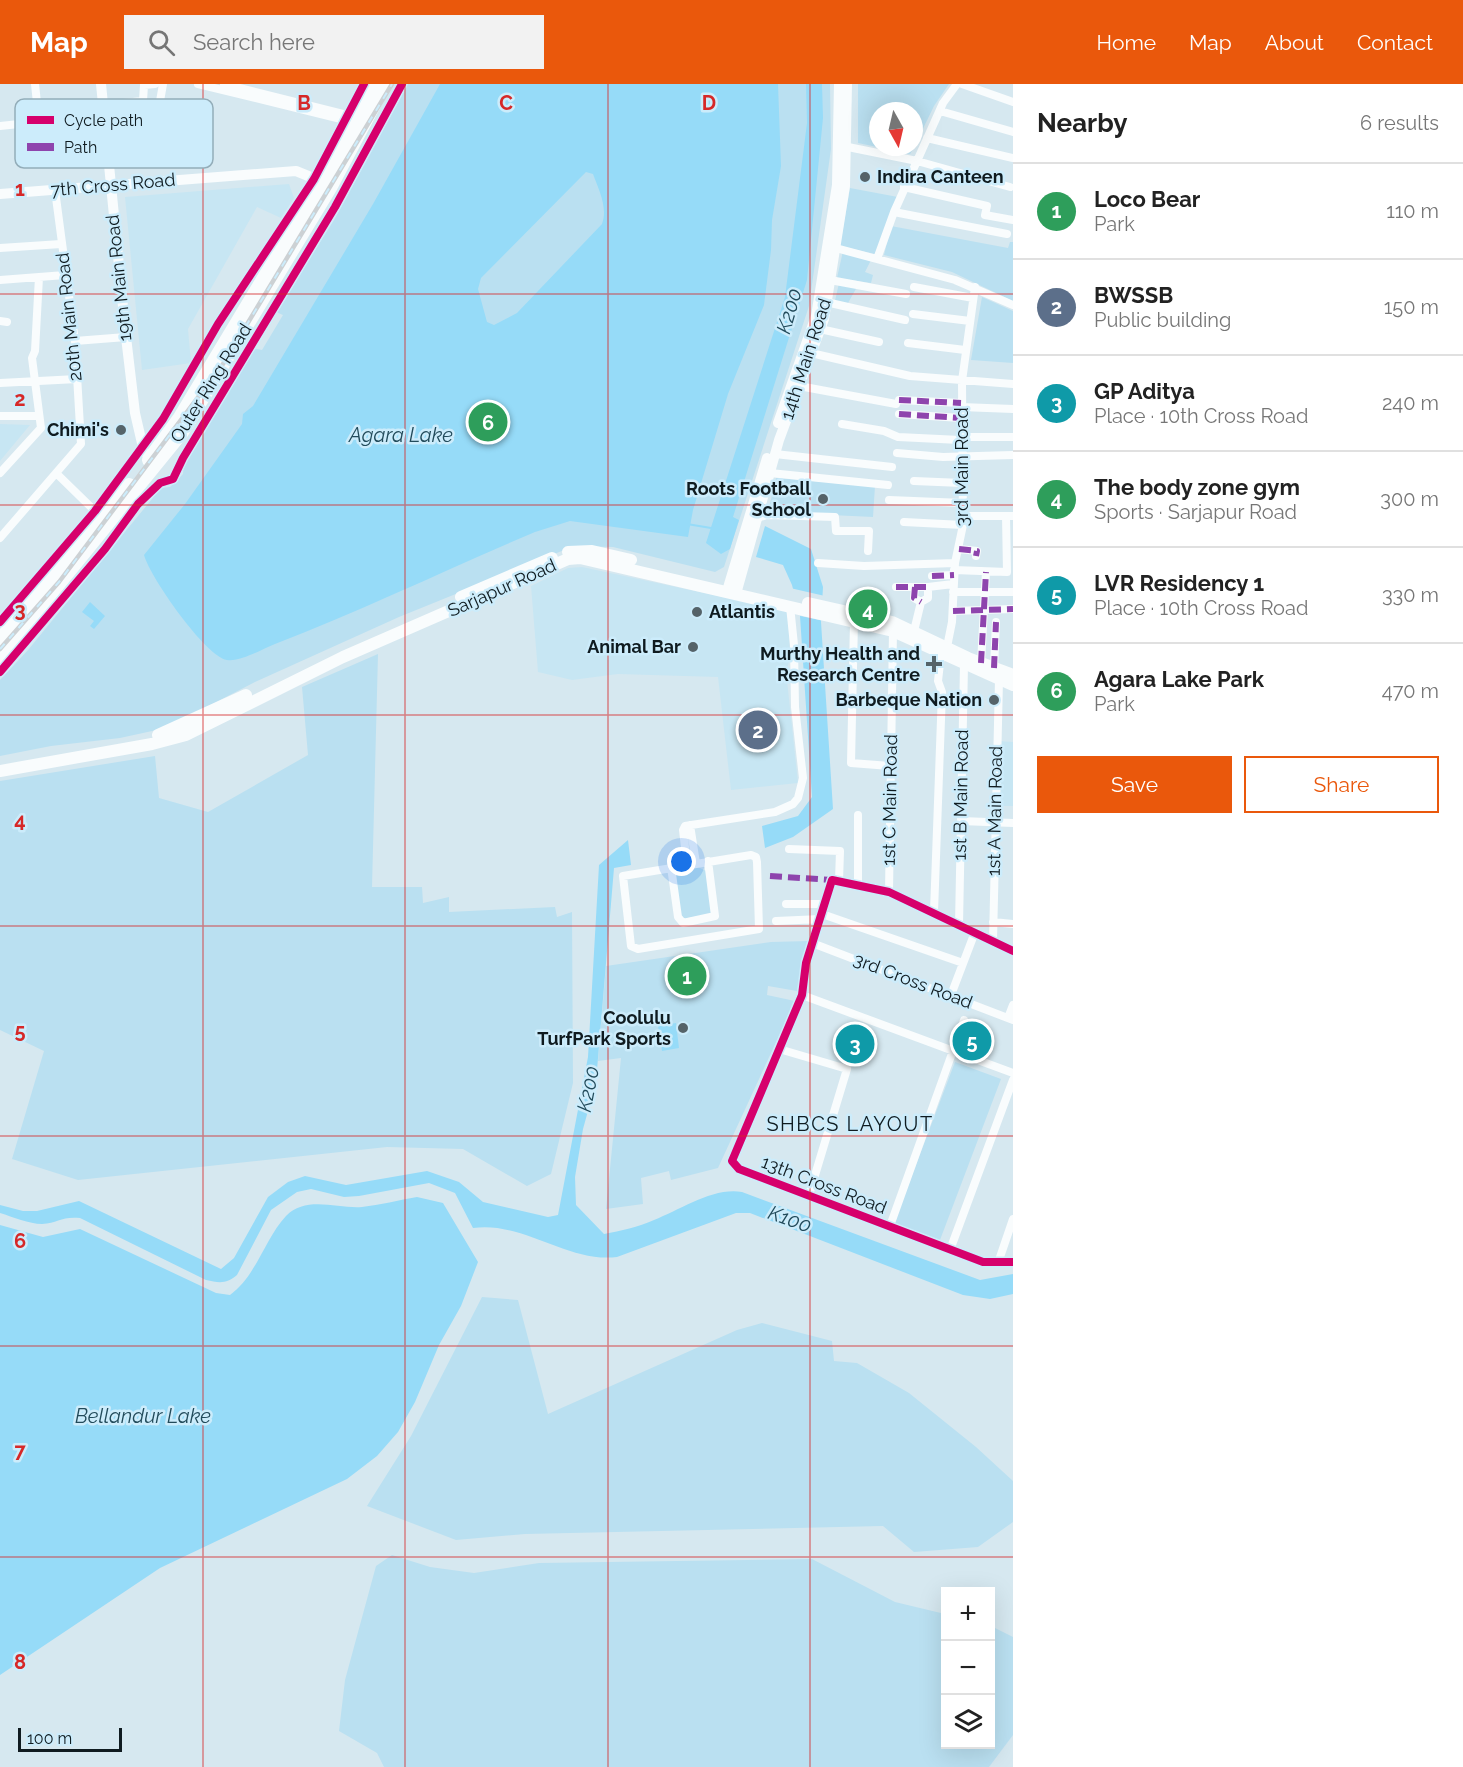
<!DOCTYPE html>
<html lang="en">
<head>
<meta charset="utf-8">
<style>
	body { margin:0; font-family:Raleway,sans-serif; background:#f2f2f2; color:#222 }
	.controls { position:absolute; right:18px; bottom:18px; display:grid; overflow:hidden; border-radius:0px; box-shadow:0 6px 24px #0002 }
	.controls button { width:54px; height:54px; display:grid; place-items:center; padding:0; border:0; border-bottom:2px solid #e0e0e0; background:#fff; color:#222; font:30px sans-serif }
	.compass { position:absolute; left:869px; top:18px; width:54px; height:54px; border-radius:50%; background:#fff; box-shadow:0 6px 24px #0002; rotate:172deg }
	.scale { position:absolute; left:18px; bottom:15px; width:104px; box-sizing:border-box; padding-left:6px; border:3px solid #0f1b20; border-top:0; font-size:16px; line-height:21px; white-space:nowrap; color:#0f1b20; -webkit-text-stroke:4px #ccecfb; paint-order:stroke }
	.you { position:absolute; left:682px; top:778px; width:21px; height:21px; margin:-15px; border:4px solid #fff; border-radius:50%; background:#1a73e8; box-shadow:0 0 0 9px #1a73e833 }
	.badge { display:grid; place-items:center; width:39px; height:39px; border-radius:50%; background:#ea580c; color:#fff; font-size:20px; font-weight:700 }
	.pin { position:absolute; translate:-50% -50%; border:3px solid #fff; box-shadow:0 2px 6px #0006 }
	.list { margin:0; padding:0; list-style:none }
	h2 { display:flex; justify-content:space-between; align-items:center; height:78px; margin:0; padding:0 24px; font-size:26px }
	h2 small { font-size:20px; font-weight:400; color:#767676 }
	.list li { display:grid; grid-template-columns:39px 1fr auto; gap:18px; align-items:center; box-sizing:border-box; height:96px; padding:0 24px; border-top:2px solid #e0e0e0 }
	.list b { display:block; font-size:22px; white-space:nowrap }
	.list p { margin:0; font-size:20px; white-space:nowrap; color:#767676 }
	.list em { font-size:20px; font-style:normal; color:#767676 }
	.actions { display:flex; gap:12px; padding:18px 24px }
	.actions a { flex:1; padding:14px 0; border:2px solid #ea580c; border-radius:0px; text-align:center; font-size:21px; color:#ea580c }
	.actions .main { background:#ea580c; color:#fff }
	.icon { flex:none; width:33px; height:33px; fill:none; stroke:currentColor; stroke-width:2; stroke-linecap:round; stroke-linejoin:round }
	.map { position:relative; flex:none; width:1013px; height:1683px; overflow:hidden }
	header { display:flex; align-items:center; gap:36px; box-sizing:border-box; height:84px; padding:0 30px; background:#ea580c; color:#fff }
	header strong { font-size:28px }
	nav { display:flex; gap:33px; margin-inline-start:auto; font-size:21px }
	.search { width:420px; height:54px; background:#f2f2f2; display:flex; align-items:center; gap:15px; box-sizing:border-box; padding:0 21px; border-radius:0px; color:#767676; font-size:22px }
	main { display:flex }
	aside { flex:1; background:#fff }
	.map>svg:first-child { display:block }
</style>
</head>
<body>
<header>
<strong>Map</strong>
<div class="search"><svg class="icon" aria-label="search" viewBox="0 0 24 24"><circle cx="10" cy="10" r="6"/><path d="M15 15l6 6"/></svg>Search here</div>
<nav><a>Home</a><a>Map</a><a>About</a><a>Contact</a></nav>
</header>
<main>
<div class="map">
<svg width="1013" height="1683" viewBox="0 0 1013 1683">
	<rect width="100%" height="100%" fill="#d6e8f0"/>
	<path fill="#c7e6f3" d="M289,100L294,114L281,134L257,123L188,245L191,279L142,286L125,113Z
		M0,340L30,341L0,377Z
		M582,483L788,527L790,575L786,587L798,699L731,706L718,593L618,590L572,596L538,588L531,502L568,484Z
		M998,657L1013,658V722H998Z"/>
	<path fill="#bae0f1" d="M408,0H830L831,65L809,222L724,483L715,488L613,463L574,462L399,533L255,598L166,644L120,654L51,662L0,672V596L28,566L161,404L170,403L183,390L184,376L253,264L262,266L283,231L276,228L334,136Z
		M858,0H949L934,22L914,63V27H878V63H914L910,70L858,59Z
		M850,104L898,113L875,170L840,162Z
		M891,142L1008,164L1010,158H1013V217L952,188L884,171Z
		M843,167L871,176L865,188L873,191L871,199L837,194Z
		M839,199L857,203L848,219L835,217Z
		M982,213L1013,227V279L971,276Z
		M776,394L875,402L873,433L768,428Z
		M378,570L372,803H422L423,819L449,813V828L555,823L557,833L572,828L573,999L551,1090L527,1102L463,1065L387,1063L78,1096L12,1075L44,967L0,946V697L155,672L159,714L208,728L308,671L302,603Z
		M698,783L708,788L713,830L681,835L675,790L680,785Z
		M809,857L797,907L768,902L767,911L795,917L718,1084L671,1096L669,1087L641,1094L643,1120L606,1125L621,974L598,977L606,882L771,858Z
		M955,978L1001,995L940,1156L894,1139Z
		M482,1213L518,1216L548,1330L737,1246L762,1239L832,1257L834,1277L857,1279L909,1309L976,1363L1013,1397V1438L978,1463L914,1468L883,1442L525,1450L456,1456L367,1422L411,1352Z
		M392,1471L430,1483L474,1489L539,1479L812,1475L895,1518L945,1530L946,1660H990L991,1542L1013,1553V1651L989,1683H384L377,1669L339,1647L345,1596L376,1482Z"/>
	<path fill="#96dbf8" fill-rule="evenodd" d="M440,0H778L781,82L772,136L771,166L764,221L728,310L693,426L688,453L570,437L535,448C448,485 363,526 275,560C262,565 241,578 227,576C205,572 150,493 144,471L185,420L242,340L243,330L253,322L373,120ZM586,88L593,90C599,106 608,124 602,140L517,229L494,241L487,238L478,205L481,194Z
		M806,0H822L823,34L807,196L733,433L739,436L730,465L721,470L706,459L785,213L807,39Z
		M765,442L811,465L823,503L821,538L833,725L793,753L765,764L762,742L798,732L812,713L800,532L792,501L783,481L756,473Z
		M90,518L105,532L94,545L90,542L94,537L82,528Z
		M628,756L631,781L614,784L596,998L583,1045L575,1093L576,1121L604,1150C621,1147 638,1143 654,1136C680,1126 713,1103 742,1108L980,1196L1013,1190V1210L990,1215L963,1211L750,1129H736L617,1173C567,1179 524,1137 473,1144L455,1109L429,1099L359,1112L344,1113L311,1105L297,1108L271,1126L237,1191C227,1200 219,1199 206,1196L80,1134C62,1132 58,1139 42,1140C29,1140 13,1133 0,1129V1121L23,1127H37L79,1117L221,1185L234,1174L268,1113L288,1098L305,1092L346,1101L427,1087L459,1098L483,1118L548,1133L558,1131L588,973L599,781Z
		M676,939L679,964L662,967L658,942Z
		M417,1113L443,1119L478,1178L461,1222L439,1261L415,1318L398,1348L377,1372L347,1395L160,1484L0,1591V1141L43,1153L80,1145L216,1209L230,1211C257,1191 264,1156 286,1132C306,1111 338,1125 362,1123C380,1121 399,1116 417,1113Z"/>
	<path fill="#d6e8f0" d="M790,504L825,512L824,537L796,531Z"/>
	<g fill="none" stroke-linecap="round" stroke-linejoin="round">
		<path stroke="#96dbf8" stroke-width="2" d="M687,440L711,444"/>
		<path stroke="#f9fcfd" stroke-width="8" d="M35,0L39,38
			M198,0L345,36
			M224,0L347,31
			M962,0L1013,18
			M102,21L143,17L144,1L155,0
			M940,27L1013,48
			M0,42L103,31
			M104,44L156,40L163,0
			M927,54L1013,74
			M848,63L917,77L943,19L957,0
			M904,103L987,122L985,131L1013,136
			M894,128L1007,150
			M832,163L955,196L1013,221
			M0,164L61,160
			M877,175L894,128L917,77L1010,103
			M0,196L65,191
			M830,196L906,210
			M914,203L973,214
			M826,218L905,236
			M913,230L970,237
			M0,237L7,238
			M820,245L879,258
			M75,257L126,253
			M908,259L965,266
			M811,269L910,292L1013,300
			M0,299L77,295
			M799,302L896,320
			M899,316L961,319
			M961,323L1013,325
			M899,330L961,334
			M0,332H39
			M842,340L884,347L898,353L960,356
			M961,353H1013
			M897,369L943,373L1013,371
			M775,370L892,383
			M0,389L41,344L32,274L35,267L39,193
			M56,389L95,427
			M770,389L888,401
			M914,397L962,399
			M889,416L963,419
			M964,432H1013
			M757,434L767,431L835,433L836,447H869L868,467
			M904,438L963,441
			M0,454L81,360L75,257L55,106
			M959,465L977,467L976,472
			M818,479L864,482L955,479
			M954,486L1007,488L1006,432
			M932,492L954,491
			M896,503H928
			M915,503L914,514L921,518
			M953,508H1013
			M953,527L1013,525
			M854,537L851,679L890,682
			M914,547L921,518L928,514V503L953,500
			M947,563L952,538L955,479L963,441L962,297L975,203
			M981,579L986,488
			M994,584L996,538
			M858,731V799
			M961,737L1013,739
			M690,741L696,779
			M789,765L840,767L839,797
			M751,771L756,773L757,778L759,845L638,865L631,862L623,792Z
			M687,780L683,746L685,742L775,728L793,720L798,714L803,694L795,623L794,561L790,522
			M671,783L678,833L683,839L715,832L708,777
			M889,808L893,547
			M786,820H825
			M934,828L942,608L938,597L941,570
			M822,830L963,879
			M776,837L821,835
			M993,838L1013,840
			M959,841L964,581
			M993,857L999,596
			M812,859L1013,936
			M1013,867L889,808L832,796L806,879L802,911L732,1077L739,1085L983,1178H1013
			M802,911L1013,989
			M951,911L975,848
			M1008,934L1013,921
			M779,965L847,985L809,1111
			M890,1142L964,936
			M950,1166L1013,996
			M998,1179L1013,1135"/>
		<path stroke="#f9fcfd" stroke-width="10" d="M101,0L126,253L135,329L144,368
			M0,110L296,87L318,96
			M778,339L816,232L837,101L839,0
			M727,507L767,374
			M736,510L779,356L824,235L845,102L847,0
			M0,538L95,427L163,335L218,240L314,95L364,0
			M0,588L105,465L138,420L160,399L173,395L183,374L335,123L402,0"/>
		<path stroke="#f9fcfd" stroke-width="12" d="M568,468L592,467L631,476
			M461,513L552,474
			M808,519L892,538L968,574L1013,591
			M158,651L246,611
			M0,687L152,660L186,651L343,573L568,475L580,474L893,547L1013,601"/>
		<path stroke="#f9fcfd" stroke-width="14" d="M149,376L179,335L312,114L373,0
			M0,556L129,401
			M0,572L182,348L331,102L385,0"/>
		<g stroke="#ccd1d4" stroke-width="4.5">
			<path id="rail" d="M0,565L59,498L223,280L392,0"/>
		</g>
		<use href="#rail" stroke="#ccecfb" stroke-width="2" stroke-dasharray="7" stroke-linecap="butt"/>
		<path stroke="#8e44ad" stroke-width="6" stroke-dasharray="12 6" stroke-linecap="butt" d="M899,316L961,319
			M899,330L961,334
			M959,465L977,467L976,472
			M932,492L954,491
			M896,503H928
			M915,503L914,514L921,518
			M953,527L1013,525
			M981,579L986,488
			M994,584L996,538
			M770,792L832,796"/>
		<g stroke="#ccecfb" stroke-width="11">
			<path id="cycleway" d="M0,538L95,427L163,335L218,240L314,95L364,0
				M0,588L105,465L138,420L160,399L173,395L183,374L335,123L402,0
				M1013,867L889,808L832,796L806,879L802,911L732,1077L739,1085L983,1178H1013"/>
		</g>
		<use href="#cycleway" stroke="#d6006c" stroke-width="8"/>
	</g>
	<path fill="none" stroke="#d62828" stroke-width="1.5" stroke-opacity="0.55" d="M203,0V1683M405,0V1683M608,0V1683M810,0V1683M0,210H1013M0,421H1013M0,631H1013M0,842H1013M0,1052H1013M0,1262H1013M0,1473H1013"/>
	<g fill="#556369" stroke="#ccecfb" stroke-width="2">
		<circle cx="865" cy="93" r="6"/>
		<circle cx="121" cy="346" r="6"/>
		<circle cx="823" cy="415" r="6"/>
		<circle cx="697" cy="528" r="6"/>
		<circle cx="693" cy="563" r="6"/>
		<path d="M931 571h6v6h6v6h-6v6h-6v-6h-6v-6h6z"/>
		<circle cx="994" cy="616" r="6"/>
		<circle cx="683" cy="944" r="6"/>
	</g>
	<g text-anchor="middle" stroke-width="5" stroke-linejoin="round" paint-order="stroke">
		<g font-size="18" font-weight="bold" fill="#0f1b20" stroke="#ccecfb" text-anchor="end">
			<text x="877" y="99" text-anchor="start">Indira Canteen</text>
			<text x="109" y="352">Chimi's</text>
			<text x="811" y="411">Roots Football<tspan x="811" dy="21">School</tspan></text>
			<text x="709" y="534" text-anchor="start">Atlantis</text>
			<text x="681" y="569">Animal Bar</text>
			<text x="920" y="576">Murthy Health and<tspan x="920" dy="21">Research Centre</tspan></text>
			<text x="982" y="622">Barbeque Nation</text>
			<text x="671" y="940">Coolulu<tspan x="671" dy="21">TurfPark Sports</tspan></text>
		</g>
		<g font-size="18" fill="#0f1b20" stroke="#ccecfb">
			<text transform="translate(113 101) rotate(-5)" y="6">7th Cross Road</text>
			<text transform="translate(119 194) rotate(-96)" y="6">19th Main Road</text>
			<text transform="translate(69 233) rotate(-96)" y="6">20th Main Road</text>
			<text transform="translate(806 275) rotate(-72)" y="6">14th Main Road</text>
			<text transform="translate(211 299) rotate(-58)" y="6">Outer Ring Road</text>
			<text transform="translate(962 383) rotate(-90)" y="6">3rd Main Road</text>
			<text transform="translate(502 504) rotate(-24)" y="6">Sarjapur Road</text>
			<text transform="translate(961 711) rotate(-89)" y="6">1st B Main Road</text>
			<text transform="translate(890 716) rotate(-89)" y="6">1st C Main Road</text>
			<text transform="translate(995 727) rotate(-89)" y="6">1st A Main Road</text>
			<text transform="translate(913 897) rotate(21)" y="6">3rd Cross Road</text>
			<text transform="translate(824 1101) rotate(21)" y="6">13th Cross Road</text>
		</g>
		<g font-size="20" font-style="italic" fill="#224b5b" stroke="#ccecfb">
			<text transform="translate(789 227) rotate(-74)" y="7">K200</text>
			<text x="401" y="358">Agara Lake</text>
			<text transform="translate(588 1005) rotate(-79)" y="7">K200</text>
			<text transform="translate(790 1135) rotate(20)" y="7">K100</text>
			<text x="143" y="1339">Bellandur Lake</text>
		</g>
		<g font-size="20" letter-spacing="1.5" fill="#0f1b20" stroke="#ccecfb">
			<text x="850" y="1047">SHBCS LAYOUT</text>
		</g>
	</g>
	<rect x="15" y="15" width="198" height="69" rx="9" fill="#ccecfb" stroke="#93adb9" stroke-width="1.5"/>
	<rect x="27" y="32" width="27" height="8" fill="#d6006c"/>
	<rect x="27" y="59" width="27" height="8" fill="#8e44ad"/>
	<g font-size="16" fill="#0f1b20">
		<text x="64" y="42">Cycle path</text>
		<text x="64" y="69">Path</text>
	</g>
	<g font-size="20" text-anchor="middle" font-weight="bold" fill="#d62828" stroke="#ccecfb" stroke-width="5" stroke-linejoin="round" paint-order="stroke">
		<text x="304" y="26">B</text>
		<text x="506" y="26">C</text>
		<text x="709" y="26">D</text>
		<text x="20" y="112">1</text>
		<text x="20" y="322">2</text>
		<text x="20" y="533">3</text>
		<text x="20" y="743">4</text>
		<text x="20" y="954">5</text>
		<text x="20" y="1164">6</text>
		<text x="20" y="1374">7</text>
		<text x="20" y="1585">8</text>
	</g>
</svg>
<div class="controls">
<button>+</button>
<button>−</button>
<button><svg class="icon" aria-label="layers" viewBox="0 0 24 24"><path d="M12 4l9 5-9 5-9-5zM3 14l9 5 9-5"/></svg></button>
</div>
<svg class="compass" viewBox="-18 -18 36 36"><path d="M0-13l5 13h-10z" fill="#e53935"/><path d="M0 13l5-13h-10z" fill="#767676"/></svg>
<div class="scale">100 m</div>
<div class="you"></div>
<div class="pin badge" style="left:687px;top:892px;background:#2e9e5b">1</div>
<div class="pin badge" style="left:758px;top:646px;background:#5c6f8a">2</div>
<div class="pin badge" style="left:855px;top:960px;background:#0f9aa8">3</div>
<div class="pin badge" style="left:868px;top:525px;background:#2e9e5b">4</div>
<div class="pin badge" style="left:972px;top:957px;background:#0f9aa8">5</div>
<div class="pin badge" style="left:488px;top:338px;background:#2e9e5b">6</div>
</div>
<aside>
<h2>Nearby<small>6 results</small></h2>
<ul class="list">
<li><span class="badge" style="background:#2e9e5b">1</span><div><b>Loco Bear</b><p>Park</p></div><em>110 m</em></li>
<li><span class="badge" style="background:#5c6f8a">2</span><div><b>BWSSB</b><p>Public building</p></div><em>150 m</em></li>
<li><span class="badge" style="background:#0f9aa8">3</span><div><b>GP Aditya</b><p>Place · 10th Cross Road</p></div><em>240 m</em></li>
<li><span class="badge" style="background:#2e9e5b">4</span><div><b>The body zone gym</b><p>Sports · Sarjapur Road</p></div><em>300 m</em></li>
<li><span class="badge" style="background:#0f9aa8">5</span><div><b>LVR Residency 1</b><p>Place · 10th Cross Road</p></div><em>330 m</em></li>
<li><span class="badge" style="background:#2e9e5b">6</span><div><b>Agara Lake Park</b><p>Park</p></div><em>470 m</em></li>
</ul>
<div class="actions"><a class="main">Save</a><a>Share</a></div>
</aside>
</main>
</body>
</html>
